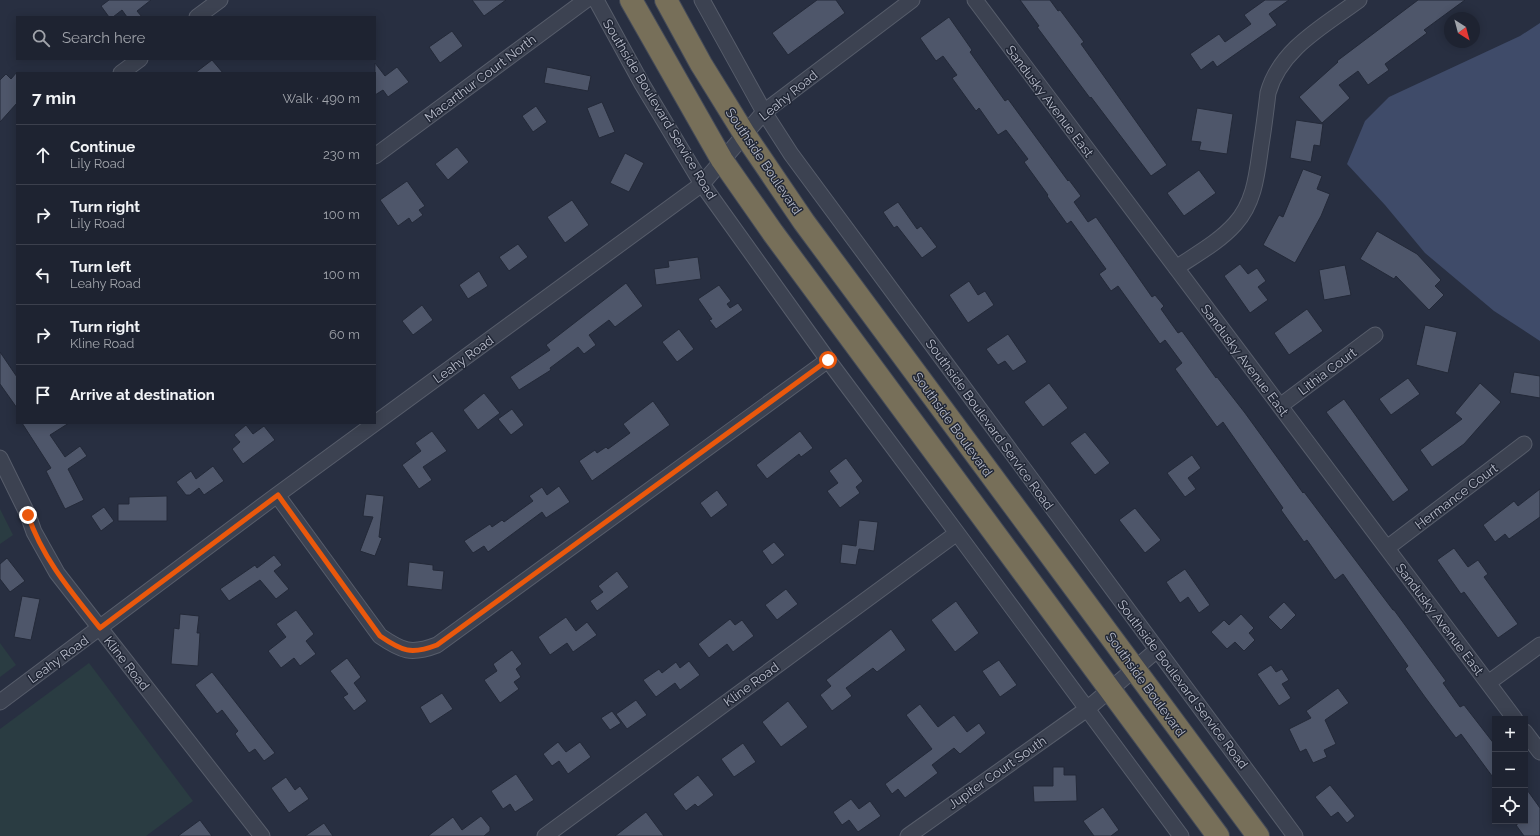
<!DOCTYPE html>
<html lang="en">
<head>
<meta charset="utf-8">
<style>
	body { margin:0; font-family:Raleway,sans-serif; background:#2b2f3d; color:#f1f3f6 }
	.controls { position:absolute; right:12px; bottom:12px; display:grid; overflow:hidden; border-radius:0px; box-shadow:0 2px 10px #0003 }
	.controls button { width:36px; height:36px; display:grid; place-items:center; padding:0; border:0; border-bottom:1px solid #3c404d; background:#1e2331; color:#f1f3f6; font:20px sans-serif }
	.compass { position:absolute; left:1444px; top:12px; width:36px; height:36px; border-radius:50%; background:#1e2331; box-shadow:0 2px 10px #0003; rotate:144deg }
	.stop { position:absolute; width:12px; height:12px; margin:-9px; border:3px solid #ea580c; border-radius:50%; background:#fff }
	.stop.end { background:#ea580c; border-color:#fff; box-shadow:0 1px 4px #0008 }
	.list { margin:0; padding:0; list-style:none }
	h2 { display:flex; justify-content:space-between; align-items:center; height:52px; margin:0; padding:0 16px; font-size:17px }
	h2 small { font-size:13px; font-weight:400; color:#a1a4ab }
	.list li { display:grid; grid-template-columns:26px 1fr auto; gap:12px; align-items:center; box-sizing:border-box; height:60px; padding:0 16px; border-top:1px solid #3c404d }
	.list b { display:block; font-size:15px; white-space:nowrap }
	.list p { margin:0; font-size:13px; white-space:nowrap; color:#a1a4ab }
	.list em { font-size:13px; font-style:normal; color:#a1a4ab }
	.icon { flex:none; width:22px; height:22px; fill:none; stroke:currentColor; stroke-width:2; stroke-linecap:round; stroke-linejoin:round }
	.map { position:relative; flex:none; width:1540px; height:836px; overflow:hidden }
	.search { position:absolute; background:#1e2331; box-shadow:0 2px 10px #0003; left:16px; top:16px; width:360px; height:44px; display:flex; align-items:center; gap:10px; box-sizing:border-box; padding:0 14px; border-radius:0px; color:#a1a4ab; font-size:15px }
	.panel { position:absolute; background:#1e2331; box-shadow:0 2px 10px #0003; left:16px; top:72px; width:360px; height:352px; border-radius:0px }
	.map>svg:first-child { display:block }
</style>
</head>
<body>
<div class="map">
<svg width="1540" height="836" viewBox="0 0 1540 836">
	<rect width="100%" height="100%" fill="#282f41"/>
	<path fill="#2a3c42" d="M0,509L13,535L0,544Z
		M0,643L16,665L0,677Z
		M89,663L193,801L146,836H0V729Z"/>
	<path fill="#3f4b69" d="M1540,23V341L1494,311L1425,253L1385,205L1347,164L1365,121L1389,97L1520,36Z"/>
	<path fill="#4e566a" stroke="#232938" d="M109,0H151L137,11L142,17H127L122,10L113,17H109L101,6Z
		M472,0H506L484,16Z
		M817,0H836L845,13L788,55L772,33Z
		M1020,0H1050L1058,11L1060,10L1084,42L1081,44L1167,165L1151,176L1091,97L1090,98L1037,27L1039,26Z
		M1265,0H1289L1269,14L1277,25L1217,67L1213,61L1201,70L1190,54L1219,34L1225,42L1251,24L1244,15Z
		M1418,0H1465L1424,30L1427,33L1385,64L1389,70L1368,85L1358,71L1339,85L1350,98L1322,123L1299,97L1338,62L1337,61Z
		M949,17L972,50L970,52L1005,101L1008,99L1068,181L1069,180L1081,196L1074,202L1088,222L1096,217L1152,297L1155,295L1164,306L1161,309L1178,333L1182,331L1216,378L1217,377L1245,413L1303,493L1304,492L1393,610H1394L1446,681L1443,683L1460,707L1464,705L1495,745V780L1461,734L1456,738L1425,697L1405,669L1408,666L1343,574L1335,580L1307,540L1304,542L1281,510L1283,508L1223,422L1217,427L1175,369L1182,363L1165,340L1160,344L1118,286L1111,291L1099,274L1106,269L1071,221L1067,224L1047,196L1048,195L1024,162L1028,159L1006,130L998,135L979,108L976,111L952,78L957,75L943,56L936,61L920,38Z
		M452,31L463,46L440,63L429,47Z
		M212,60L223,73H195Z
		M375,63L385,76L397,67L409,82L388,97L383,90L375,95Z
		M547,67L591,76L588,91L544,83Z
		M17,72V103L0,122V80L6,74L11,79Z
		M602,102L615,132L599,138L587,108Z
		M536,106L547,122L533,132L522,116Z
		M1197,108L1233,114L1227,154L1199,150L1201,142L1191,141Z
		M1296,120L1323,124L1320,146L1314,145L1311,162L1290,158Z
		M457,147L469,162L448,180L435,164Z
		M625,153L644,163L629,192L610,183Z
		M1303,169L1322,176L1317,189L1330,194L1321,216L1295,263L1263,245L1279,215L1283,217Z
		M1199,170L1216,193L1184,216L1167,193Z
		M407,181L425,206L419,210L423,215L412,223L409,218L398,226L380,200Z
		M572,200L589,225L565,243L547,217Z
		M898,202L917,229L921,226L937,247L922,258L897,226L894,228L883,212Z
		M1377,231L1417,254L1441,280L1435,286L1444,295L1429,310L1396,276L1394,279L1360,259Z
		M518,244L528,257L509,271L499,257Z
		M698,257L701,279L656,285L654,269L669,267L668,261Z
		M1240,264L1248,274L1257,268L1266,281L1258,287L1268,300L1250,313L1224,276Z
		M1345,265L1351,295L1324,300L1319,270Z
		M479,271L488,286L468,299L459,285Z
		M969,281L978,295L985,291L994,305L968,323L949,295Z
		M626,283L643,306L615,327L609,320L589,335L596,345L584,354L578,347L550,368L551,370L519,390L510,377L550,350L546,345Z
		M719,285L731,301L727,304L730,308L738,303L743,310L716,329L709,320L712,319L698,299Z
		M422,305L433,320L413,335L402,321Z
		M1307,309L1323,331L1289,355L1274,333Z
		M1425,325L1457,332L1448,373L1416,365Z
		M679,329L694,349L677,362L662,342Z
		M1008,334L1027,362L1013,371L1005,361L998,365L986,349Z
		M0,352L17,377V408L0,384Z
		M1514,372L1540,376V398L1510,393Z
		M1408,378L1420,394L1391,415L1379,399Z
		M1049,383L1068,408L1043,427L1024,402Z
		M1480,383L1501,402L1464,444L1432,467L1420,450L1462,419L1455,413Z
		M484,393L500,413L478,430L463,410Z
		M1344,399L1409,490L1393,502L1326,412Z
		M653,401L670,425L592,481L579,461L595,450L597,453L606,447L608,449L630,433L623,424Z
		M512,409L524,425L511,435L498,419Z
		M22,423H69L50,435L65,457L80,446L87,456L68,469L84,500L65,509L46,471L51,468Z
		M246,425L253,434L264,426L275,440L243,464L232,449L240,442L234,435Z
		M432,431L447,451L423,467L432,480L419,489L402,465L421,451L415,443Z
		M800,431L813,448L801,457L799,454L767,479L756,465Z
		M1085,432L1110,463L1095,475L1070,443Z
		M1192,455L1201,468L1188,478L1196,489L1185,497L1167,473Z
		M846,458L863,481L856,487L860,493L840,508L827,491L838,483L829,471Z
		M213,466L224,481L204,495L199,488L190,495H186L176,482L191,471L196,479Z
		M559,486L570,502L546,518L542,512L488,552L484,546L473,553L464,541L490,524L492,527L502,520L504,522L533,501L529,496L542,487L547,495Z
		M1540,489V517L1509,539L1505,534L1495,542L1483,525L1514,501L1518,506Z
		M717,490L728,505L711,518L700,503Z
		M366,494L384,496L379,537L382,538L375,556L360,551L373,517L363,516Z
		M167,496V521H118V504H129V497Z
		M104,507L114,521L101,531L91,516Z
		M1135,508L1161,540L1145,553L1119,520Z
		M859,520L878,522L874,551L859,549L856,565L840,563L842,544L856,546Z
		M774,542L785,555L772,565L762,551Z
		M1454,548L1468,567L1478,560L1488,574L1484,577L1518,624L1498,638L1464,592L1461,594L1437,560Z
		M274,555L282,565L274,571L289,589L276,599L260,580L229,601L220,589L255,565L257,568Z
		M7,558L25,581L10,592L0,579V564Z
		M409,562L433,565V570L444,571L442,590L407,586Z
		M1185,569L1210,605L1199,613L1188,597L1180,603L1166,582Z
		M617,571L629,587L597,611L590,601L603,592L598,586Z
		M786,589L798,604L777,620L765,605Z
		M22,596L40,599L31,640L14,637Z
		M956,601L979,633L955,652L931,620Z
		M1284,602L1296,615L1281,630L1268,617Z
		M296,610L314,634L306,641L316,654L300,666L294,658L281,668L268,651L286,637L276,624Z
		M180,614L199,616L197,633H200L198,666L171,664L174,628L179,629Z
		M1241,614L1254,628L1249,633L1255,640L1244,651L1235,642L1227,649L1211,632L1224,620L1229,625Z
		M566,617L576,631L587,622L597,635L573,652L567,643L550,655L538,637Z
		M730,619L735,625L742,620L754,636L733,652L727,644L709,658L698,644Z
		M891,629L906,650L877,672L873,668L846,688L852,696L832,711L820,695L831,686L826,680Z
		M512,650L522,664L516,669L521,677L514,682L519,689L500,703L484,680L497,671L493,664Z
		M347,658L361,677L354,683L367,701L354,711L343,697L348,694L330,671Z
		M999,660L1017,685L1000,697L982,671Z
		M689,661L700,675L680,690L675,683L656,697L643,680L659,669L662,673L676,662L680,668Z
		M1271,665L1276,672L1282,669L1289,680L1282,684L1291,698L1279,706L1257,674Z
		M212,672L275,753L264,761L255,749L249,753L235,734L238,731L222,710L217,714L195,685Z
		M1338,688L1349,703L1325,720L1336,744L1324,750L1327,757L1313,763L1306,749L1300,752L1289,729L1311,718L1306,711Z
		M442,693L453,709L430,724L420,707Z
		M636,700L647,715L627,729L616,714Z
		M788,701L808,727L781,747L762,722Z
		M920,704L938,727L954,715L967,732L979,723L986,733L960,754L954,748L932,765L938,773L905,798L898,789L892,794L885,784L932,749L906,715Z
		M612,711L621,723L610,730L601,718Z
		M558,742L566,752L580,742L591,757L568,774L559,761L552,766L543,754Z
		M743,743L756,762L734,777L721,759Z
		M1053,767H1064V775H1076L1077,801L1034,802L1033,786H1053Z
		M516,774L534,800L515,812L510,804L503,809L491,791Z
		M698,775L714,795L698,807L695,804L686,811L673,794Z
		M286,777L295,790L300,786L309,799L289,813L271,788Z
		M1330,785L1355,816L1347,823L1338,812L1331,817L1315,797Z
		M1525,787L1540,808V836H1524L1516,825L1522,821H1525Z
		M851,799L859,809L870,801L881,816L858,832L849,820L842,825L833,812Z
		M1103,807L1119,830L1111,836H1094L1083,821Z
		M646,812L664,836H615Z
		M481,816L490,827V831L484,836H428L453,817L462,830Z
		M200,820L212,836H178Z
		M324,823L333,836H305Z"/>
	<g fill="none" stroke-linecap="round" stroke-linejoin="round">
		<g stroke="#575d6b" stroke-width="17">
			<path id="minor" d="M596,0L642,84L702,184L828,360L957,533L1181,836
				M702,0L764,112L791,154L1295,836
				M975,0L1515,719
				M197,17L220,0
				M121,73L140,59
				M375,156L586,0
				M1176,268C1195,255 1219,242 1235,224C1255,202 1257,173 1261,145C1264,127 1266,110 1268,93C1280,49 1324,26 1359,0
				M1280,406L1375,335
				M0,458L28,515L34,532L57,573L262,836
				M277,495L380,636C402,651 411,655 437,645L828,360
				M1387,548L1524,444
				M1488,683L1540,645
				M0,702L277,495L702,184L764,112L912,0
				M1525,732L1540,752
				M545,836L957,533
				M908,836L1087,709L1157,650"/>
		</g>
		<g stroke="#444a58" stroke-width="24">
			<path id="highway" d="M631,0L722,160L773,233L1218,836
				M666,0L701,64L745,135L804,222L1258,836"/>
		</g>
		<use href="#minor" stroke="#3c4251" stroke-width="15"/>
		<use href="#highway" stroke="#776f59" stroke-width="22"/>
	</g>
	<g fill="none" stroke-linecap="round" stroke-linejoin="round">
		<path stroke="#ea580c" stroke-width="5" d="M28,515C42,558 72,593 100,628L278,495L380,636C402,651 411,655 437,645L828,360"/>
	</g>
	<g text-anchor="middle" stroke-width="3" stroke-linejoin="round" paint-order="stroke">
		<g font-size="13" fill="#b9bdcb" stroke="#212736">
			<text transform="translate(480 78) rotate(-37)" y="5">Macarthur Court North</text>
			<text transform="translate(788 95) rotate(-39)" y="5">Leahy Road</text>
			<text transform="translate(1050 101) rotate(53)" y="5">Sandusky Avenue East</text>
			<text transform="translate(660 109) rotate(59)" y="5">Southside Boulevard Service Road</text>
			<text transform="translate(764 161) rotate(56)" y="5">Southside Boulevard</text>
			<text transform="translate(463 359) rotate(-36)" y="5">Leahy Road</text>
			<text transform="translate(1245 360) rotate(53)" y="5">Sandusky Avenue East</text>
			<text transform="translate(1327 371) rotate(-37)" y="5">Lithia Court</text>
			<text transform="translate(953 424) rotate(54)" y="5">Southside Boulevard</text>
			<text transform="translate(990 424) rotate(54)" y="5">Southside Boulevard Service Road</text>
			<text transform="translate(1456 496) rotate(-37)" y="5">Hermance Court</text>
			<text transform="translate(1440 619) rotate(53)" y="5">Sandusky Avenue East</text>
			<text transform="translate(58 659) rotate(-36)" y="5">Leahy Road</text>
			<text transform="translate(127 663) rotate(52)" y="5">Kline Road</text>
			<text transform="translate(751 684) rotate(-36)" y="5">Kline Road</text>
			<text transform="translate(1146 684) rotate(54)" y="5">Southside Boulevard</text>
			<text transform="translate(1183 684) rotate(53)" y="5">Southside Boulevard Service Road</text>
			<text transform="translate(997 772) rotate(-35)" y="5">Jupiter Court South</text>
		</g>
	</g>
</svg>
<div class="controls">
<button>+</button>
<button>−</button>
<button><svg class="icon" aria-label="locate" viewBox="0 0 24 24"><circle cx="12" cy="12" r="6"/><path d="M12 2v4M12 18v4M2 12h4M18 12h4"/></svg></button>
</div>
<svg class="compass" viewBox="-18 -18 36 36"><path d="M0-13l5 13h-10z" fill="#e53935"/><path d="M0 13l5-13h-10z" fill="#a1a4ab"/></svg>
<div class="stop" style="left:828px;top:360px"></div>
<div class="stop end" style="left:28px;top:515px"></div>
<div class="search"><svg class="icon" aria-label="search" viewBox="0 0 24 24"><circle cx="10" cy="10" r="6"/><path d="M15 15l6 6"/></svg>Search here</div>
<section class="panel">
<h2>7 min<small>Walk · 490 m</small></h2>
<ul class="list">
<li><svg class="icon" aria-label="ahead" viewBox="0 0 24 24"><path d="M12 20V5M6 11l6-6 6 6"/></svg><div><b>Continue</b><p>Lily Road</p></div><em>230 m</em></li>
<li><svg class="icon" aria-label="right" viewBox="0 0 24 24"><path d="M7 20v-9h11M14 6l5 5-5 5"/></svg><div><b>Turn right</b><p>Lily Road</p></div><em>100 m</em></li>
<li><svg class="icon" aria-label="left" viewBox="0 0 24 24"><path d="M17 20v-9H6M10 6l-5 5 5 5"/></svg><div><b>Turn left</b><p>Leahy Road</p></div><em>100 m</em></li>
<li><svg class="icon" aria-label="right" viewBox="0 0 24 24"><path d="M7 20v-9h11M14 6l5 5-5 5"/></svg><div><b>Turn right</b><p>Kline Road</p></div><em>60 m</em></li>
<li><svg class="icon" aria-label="arrive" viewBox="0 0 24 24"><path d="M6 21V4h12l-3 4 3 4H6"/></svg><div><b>Arrive at destination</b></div></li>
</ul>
</section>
</div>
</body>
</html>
